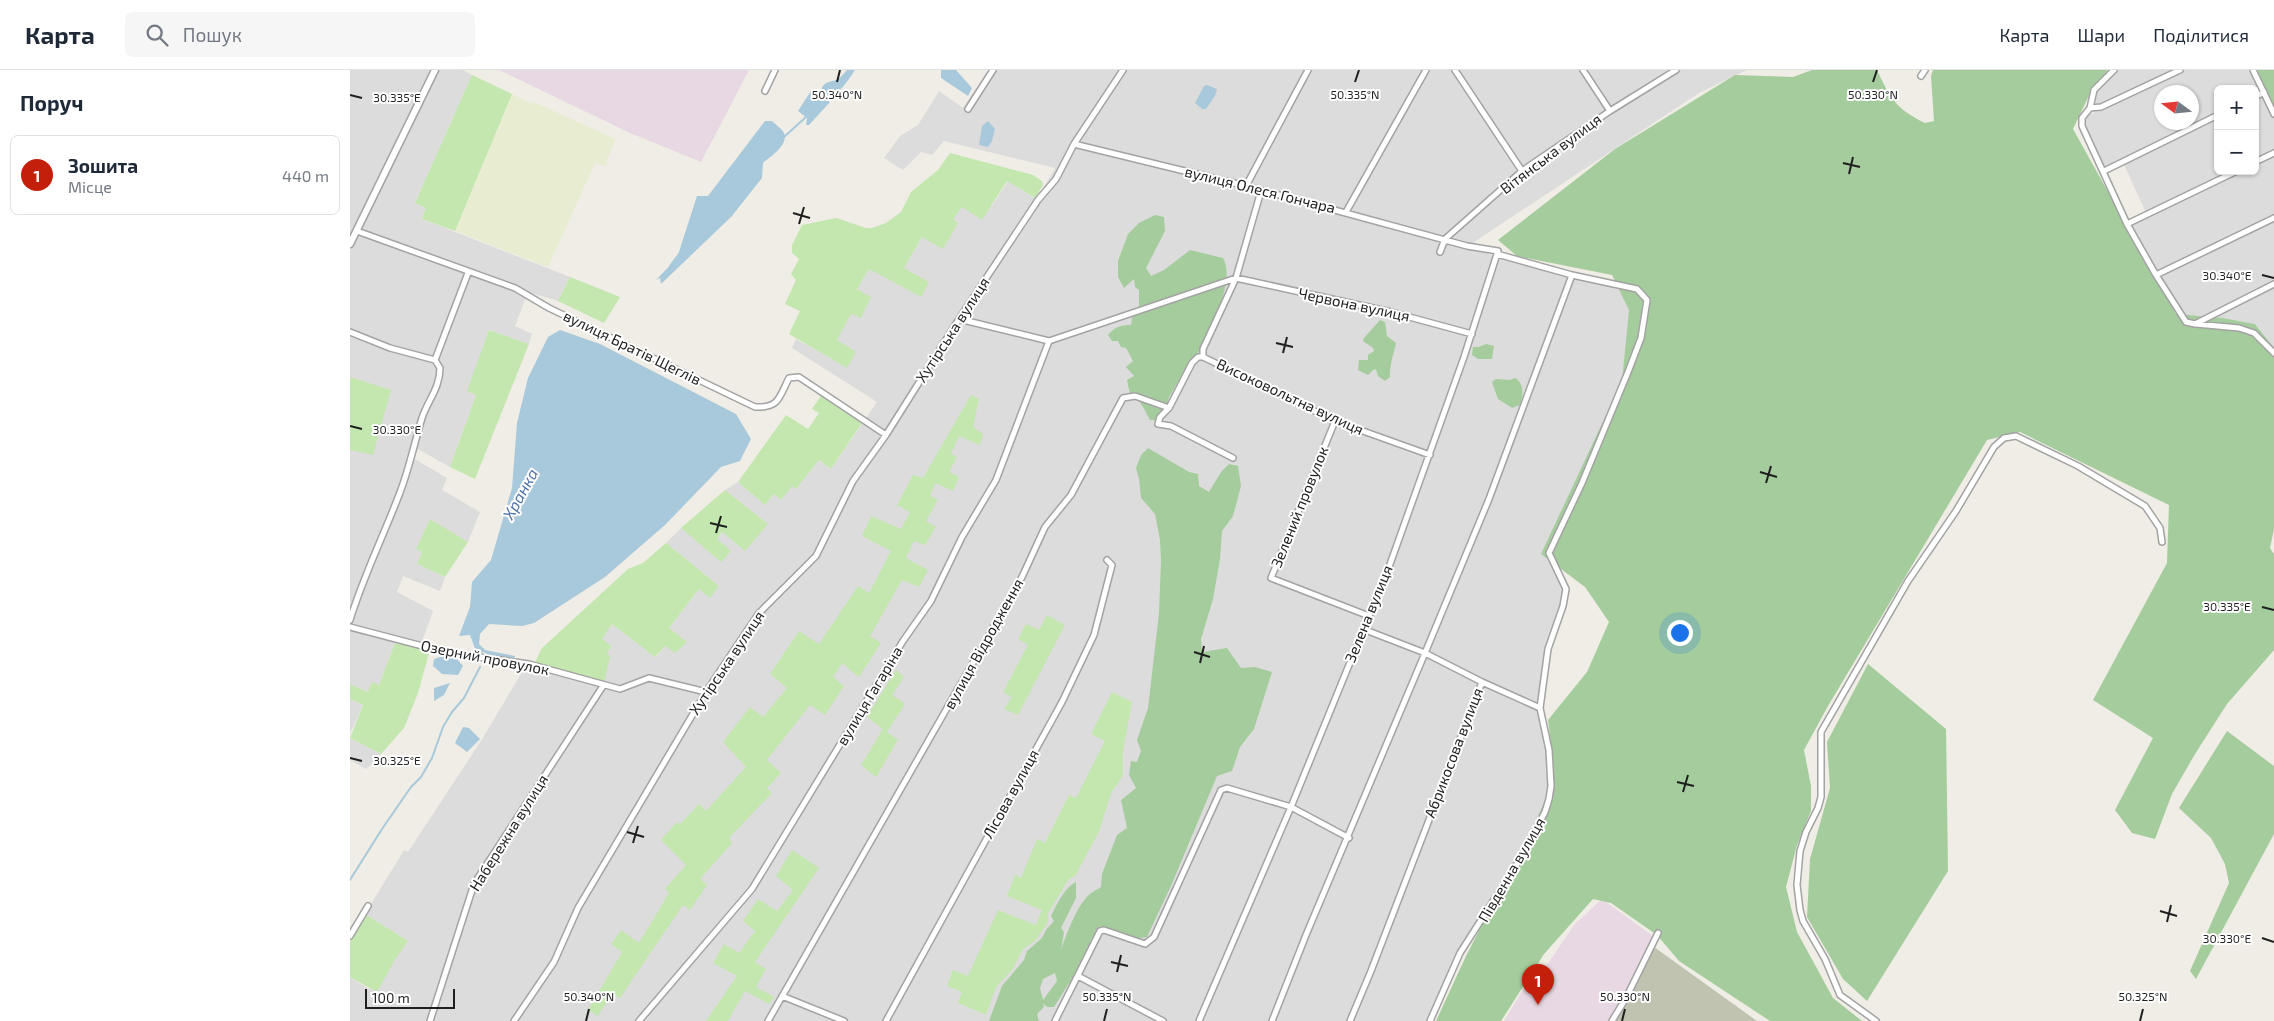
<!DOCTYPE html>
<html lang="uk">
<head>
<meta charset="utf-8">
<style>
	body { margin:0; font-family:"Exo 2",sans-serif; background:#f6f6f7; color:#1f2937 }
	.controls { position:absolute; right:15px; top:15px; display:grid; overflow:hidden; border-radius:8px; box-shadow:0 1px 4px #0004 }
	.controls button { width:45px; height:45px; display:grid; place-items:center; padding:0; border:0; border-bottom:1px solid #e0e1e3; background:#fff; color:#1f2937; font:25px sans-serif }
	.compass { position:absolute; left:1804px; top:15px; width:45px; height:45px; border-radius:50%; background:#fff; box-shadow:0 1px 4px #0004; rotate:285deg }
	.scale { position:absolute; left:15px; bottom:12px; width:90px; box-sizing:border-box; padding-left:5px; border:2px solid #1f1f1f; border-top:0; font-size:14px; line-height:18px; white-space:nowrap; color:#1f1f1f; -webkit-text-stroke:4px #fff; paint-order:stroke }
	.you { position:absolute; left:1329px; top:562px; width:18px; height:18px; margin:-12px; border:4px solid #fff; border-radius:50%; background:#1a73e8; box-shadow:0 0 0 8px #1a73e833 }
	.badge { display:grid; place-items:center; width:32px; height:32px; border-radius:50%; background:#c41f0a; color:#fff; font-size:16px; font-weight:700 }
	.pin { position:absolute; translate:-50% -41px; filter:drop-shadow(0 1px 2px #0008) }
	.pin::after { content:''; position:absolute; top:26px; width:18px; height:15px; background:inherit; clip-path:polygon(0 0,100% 0,50% 100%) }
	.list { margin:0; padding:0; list-style:none }
	h2 { display:flex; justify-content:space-between; align-items:center; height:65px; margin:0; padding:0 20px; font-size:21px }
	h2 small { font-size:16px; font-weight:400; color:#747a83 }
	.list li { display:grid; grid-template-columns:32px 1fr auto; gap:15px; align-items:center; box-sizing:border-box; height:80px; margin:0 10px 10px; padding:0 10px; border:1px solid #e0e1e3; border-radius:8px }
	.list b { display:block; font-size:19px; white-space:nowrap }
	.list p { margin:0; font-size:16px; white-space:nowrap; color:#747a83 }
	.list em { font-size:16px; font-style:normal; color:#747a83 }
	.icon { flex:none; width:28px; height:28px; fill:none; stroke:currentColor; stroke-width:2; stroke-linecap:round; stroke-linejoin:round }
	.map { position:relative; flex:none; width:1924px; height:951px; overflow:hidden }
	header { display:flex; align-items:center; gap:30px; box-sizing:border-box; height:70px; padding:0 25px; background:#fff; border-bottom:1px solid #e0e1e3 }
	header strong { font-size:24px }
	nav { display:flex; gap:28px; margin-inline-start:auto; font-size:18px }
	.search { width:350px; height:45px; background:#f6f6f7; display:flex; align-items:center; gap:12px; box-sizing:border-box; padding:0 18px; border-radius:8px; color:#747a83; font-size:19px }
	main { display:flex }
	aside { flex:1; background:#fff }
	.map>svg:first-child { display:block }
</style>
</head>
<body>
<header>
<strong>Карта</strong>
<div class="search"><svg class="icon" aria-label="search" viewBox="0 0 24 24"><circle cx="10" cy="10" r="6"/><path d="M15 15l6 6"/></svg>Пошук</div>
<nav><a>Карта</a><a>Шари</a><a>Поділитися</a></nav>
</header>
<main>
<aside>
<h2>Поруч<small></small></h2>
<ul class="list">
<li><span class="badge">1</span><div><b>Зошита</b><p>Місце</p></div><em>440 m</em></li>
</ul>
</aside>
<div class="map">
<svg width="1924" height="951" viewBox="0 0 1924 951">
	<rect width="100%" height="100%" fill="#efede5"/>
	<path fill="#dddcdc" fill-rule="evenodd" d="M0,0H113L122,5L65,133L76,138L72,149L220,207L208,231L178,222L165,256L182,264L179,274L139,260L118,321L126,325L100,397L66,378L63,388L97,408L92,420L130,442L118,472L80,450L66,479L72,482L67,494L95,507L90,521L53,506L47,522L83,541L70,577L45,573L29,615L18,622L0,614Z
		M638,0H1397L1349,23L1124,172L1140,185L1147,184L1222,205L1275,215L1291,268L1199,483L1216,519L1198,579L1190,638L1199,680L1201,716L1195,742L1110,883L1080,951H0V907L19,919L58,871L15,844L54,780L58,782L131,671L175,597L185,593L256,585L252,569L262,554L306,587L315,576L319,558L349,519L369,516L316,473L331,458L372,491L367,469L373,462L418,454L375,420L388,412L415,435L424,424L442,416L446,419L469,390L481,399L527,332L442,278L446,269L497,297L486,270L501,243L521,228L507,219L519,199L554,198L572,167L608,152L603,149L612,137H641L658,111L684,128L692,120L705,98L594,71L582,85L571,82L553,100L534,88L550,66L568,55L589,21L613,38Z
		M1769,0H1898L1914,30L1924,49V278L1905,254L1838,248L1810,207L1780,154L1797,145L1772,90L1755,99L1734,54L1737,46L1752,39L1751,35L1746,34L1745,25L1757,9ZM1868,19H1905V101H1868ZM1812,22H1842V52H1812Z
		M0,629L13,635L0,664Z
		M0,668L31,684L16,699L0,690Z"/>
	<path fill="#e8d8e3" d="M149,0H399L351,92L280,63Z
		M1252,829L1303,866L1273,929L1276,933L1266,951H1154L1171,923L1199,892L1224,855Z"/>
	<path fill="#c1c3b1" d="M1304,877L1407,951H1266Z"/>
	<path fill="#e8edd2" d="M162,24L180,33L182,31L265,69L255,96L245,93L198,197L105,161Z"/>
	<path fill="#c3e7ae" d="M122,5L162,24L105,161L72,149L76,138L65,133Z
		M600,83L683,105L692,111L693,115L685,128L657,111L632,150L612,137L603,149L608,153L593,179L572,167L554,198L579,212L571,227L519,199L507,219L521,227L511,248L501,244L487,270L506,282L497,298L439,264L450,241L435,234L446,210L441,204L449,189L442,183V175L452,155L486,148L516,158H522L536,153L551,142L561,122L588,100Z
		M220,207L270,227L254,253L208,231Z
		M139,260L179,274L125,409L100,397L126,325L117,321Z
		M0,307L41,320L23,385L0,380Z
		M473,323L514,350L481,399L469,390L446,419L442,416L431,430L424,424L415,435L388,412L436,345L458,359L469,343L462,339Z
		M621,325L629,329L623,357L633,364L630,375L609,366L601,384L607,387L599,402L609,407L603,421L585,413L580,426L588,430L576,451L586,457L575,475L564,471L556,488L578,500L569,517L552,510L520,566L531,573L509,607L492,593L483,607L494,616L475,645L460,635L417,690L431,703L417,718L422,723L379,768L382,773L350,809L357,815L340,840L333,835L270,928L262,924L248,946L238,940L272,882L261,874L271,860L289,873L319,823L315,819L336,795L311,770L327,752L330,754L349,734L356,741L396,697L373,672L400,637L413,647L437,618L420,604L449,561L469,574L508,516L519,523L541,481L512,466L521,446L551,459L560,442L547,435L563,405L573,408Z
		M375,420L418,454L395,481L372,462L367,469L381,481L371,492L331,458Z
		M80,449L118,472L95,507L67,494L72,482L66,479Z
		M316,473L369,516L360,528L349,519L319,558L337,572L325,583L315,576L305,587L262,554L252,569L261,576L257,584L260,586L254,613L185,593L191,579L278,499L293,493Z
		M697,545L715,555L668,645L654,639L662,627L653,622L678,575L668,569L676,554L689,560Z
		M45,573L70,577L79,583L68,623L54,658L31,684L0,668L13,635L0,629V614L18,622L22,612L29,615Z
		M546,600L554,607L542,625L555,634L537,662L548,670L526,707L511,695L533,659L517,647Z
		M762,622L782,632L773,681V706L761,723L749,762L725,806L719,809L698,843V852L685,871L673,879L662,900L646,917L636,945L608,933L612,922L597,916L603,900L618,906L648,840L686,855L692,840L657,826L665,805L671,808L687,769L695,773L719,725L726,728L755,671L741,664Z
		M442,780L469,798L405,892L416,899L406,917L424,927L419,934L395,921L378,951H356L387,906L363,893L374,874L389,883L405,861L393,851L408,829L427,841L443,820L426,806Z
		M15,844L58,871L46,888L27,922L0,907V871Z"/>
	<path fill="#a5cc9c" fill-rule="evenodd" d="M1462,0H1527C1540,28 1546,39 1575,53L1584,51L1581,6L1583,0H1758L1743,17L1723,59L1826,244L1872,248L1905,254L1924,278V459L1920,478L1924,484V580L1877,634L1845,684L1822,724L1805,769L1782,763L1765,740L1803,668L1743,630L1817,493L1819,435L1670,362L1637,370L1478,636L1454,680L1461,716V741L1447,775L1436,817L1447,862L1483,928L1512,951H1420L1329,891L1307,865L1261,833L1243,829L1194,884L1151,951H1086L1116,886L1190,742L1201,716L1203,690L1198,650L1237,602L1259,552L1235,517L1191,484L1272,311L1279,240L1262,205L1167,186L1148,170L1265,79L1385,5L1443,7Z
		M1906,0H1924V37Z
		M805,145L814,147L815,161L796,198L801,206L814,200L840,180L873,188C887,213 857,263 846,287L840,291L819,327L815,347L811,351L800,350C795,341 790,328 780,324L777,310L784,306L776,297L783,291L776,278L771,277L768,271H762L758,265C765,257 770,255 781,255L783,242L789,238V220L785,217L784,209L774,218L768,207V191L778,164L789,153Z
		M1030,250L1035,252L1037,266L1046,273C1044,283 1039,297 1040,307L1035,311L1028,306L1026,299L1023,300L1018,305L1008,300L1009,290H1018V285L1024,281L1023,278L1013,271L1014,268Z
		M1136,274L1144,276L1142,289H1128L1122,285L1123,277H1129Z
		M1165,308C1175,314 1173,326 1170,335L1162,338L1148,329L1142,312L1146,309L1160,310Z
		M798,378L839,402L848,404L849,416L859,422L871,402L879,394L888,396L891,416L883,446L872,461L870,489L863,529L851,569L852,582L877,578L891,598L905,597L922,602L904,659L890,677L882,701L867,706L821,816L797,867L786,869L750,856L741,869L738,883L704,937H697L693,933L694,937L687,944L689,951H639L652,916L674,890L677,881L692,868L696,860L704,851L701,846C707,834 715,817 726,812V828L711,858L714,862L711,881C715,867 727,836 738,826C741,822 747,820 751,817L752,804L767,765L777,758L771,730L786,718L779,705L781,691L787,692L791,681L787,670L798,638L809,543L811,491L810,470L805,444L791,428L789,409L786,398L791,385ZM705,903L707,911L693,930L690,918L693,909Z
		M1518,594L1596,659L1598,801L1517,931L1493,909L1457,847L1460,789L1480,718L1477,672Z
		M1877,661L1924,696V764L1846,909L1840,901L1879,813L1875,794L1861,768L1829,738Z"/>
	<path fill="#a8c9db" d="M497,0H505C499,9 489,25 479,27L471,20C475,10 480,13 488,9C491,7 494,3 497,0Z
		M591,0H606L622,18L618,26L591,8Z
		M857,15L867,19L865,26L856,39H852L845,33L854,16Z
		M461,21L480,32L459,55H456L457,48L448,41Z
		M415,51H422C425,54 432,59 434,63C439,75 420,87 413,93L412,108L381,147L311,214L310,208L306,210L327,188L347,126H358Z
		M638,51L645,59L642,71L638,77L629,75L632,56Z
		M210,260L250,274L386,344L401,369L390,391L371,397L315,455L255,507L184,553L172,556L139,554L130,564L129,574L135,580L165,586L164,589L140,587L134,582L127,584L120,565L109,566L120,537L122,512L141,490L162,418L167,353L178,308L198,267Z
		M93,586L107,589L113,596L108,605L92,604L83,596L84,589Z
		M100,613L94,625L84,631V618Z
		M113,657L119,658L130,669L117,682L105,673Z"/>
	<g fill="none" stroke-linecap="round" stroke-linejoin="round">
		<path stroke="#a8c9db" stroke-width="2" d="M434,67L456,47
			M320,196L329,184
			M0,810L32,759L61,717L71,707L82,688L93,657L102,642L114,628L130,597"/>
		<g stroke="#a3a3a3" stroke-width="8">
			<path id="minor" d="M1105,0L1172,101
				M1233,0L1260,41
				M1764,0L1744,20L1740,38L1732,48V56L1777,154L1806,205L1924,148
				M1903,0L1924,44
				M1571,6L1575,0
				M415,21L425,0
				M1905,27L1914,22
				M1740,38L1751,37L1830,0
				M618,39L643,0
				M724,74L896,116L1117,176L1148,181L1114,287L1039,497L941,737L849,951
				M1905,92L1924,83
				M1754,101L1868,45
				M896,116L958,0
				M911,121L886,208L853,279V287L985,351L1080,385
				M996,142L1076,0
				M1777,154L1887,101
				M7,161L165,218L199,238L405,337C430,338 429,327 439,308L449,307L536,365
				M1090,182L1095,169L1172,101L1260,41L1326,0
				M1806,205L1836,252L1845,254L1924,214
				M886,208L1041,242L1122,264
				M609,249L699,271L886,208
				M1846,254L1889,258L1904,263L1924,283
				M0,262L40,278L85,290
				M819,338L842,293L848,287H853
				M985,351L921,508L1019,546
				M0,550C13,507 33,467 49,425C59,400 64,374 72,348C78,330 90,318 90,298L85,290L118,203
				M0,557L99,583L179,594L270,619L299,608L356,622
				M1132,612L1190,638
				M0,866L18,836
				M728,906L813,951
				M432,926L494,951
				M80,951L124,814L253,616
				M164,951L204,892L228,838L356,622L409,543L466,486L503,411L536,365L609,249L688,130L706,109L724,74L773,0
				M289,951L402,819L553,571L581,531L612,467L646,410L699,271
				M418,951L672,507L695,457L721,425L773,328L785,326L819,338L810,347L808,354L821,356L883,388
				M536,951L712,632L744,565L762,495L757,490
				M705,951L750,861L754,860L795,874L804,867L871,720L877,718L941,737L999,768
				M922,951L956,865L1075,583L1013,559
				M1000,951L1021,901L1132,612L1075,583L1139,429L1222,205
				M1080,951L1110,883L1172,786L1195,742L1199,729L1201,716L1199,680L1190,638L1198,579L1213,536L1216,519L1199,483L1232,413L1278,302L1291,268L1297,230L1287,219L1222,205L1147,184
				M1262,951L1276,928L1308,863
				M1526,951L1490,925L1475,889L1453,851L1450,840L1447,815L1450,781L1456,762L1468,738L1471,727V662L1558,511L1606,441L1644,377L1654,368L1666,366L1728,396L1795,436L1810,458L1812,472"/>
		</g>
		<g stroke="#a3a3a3" stroke-width="9">
			<path id="tertiary" d="M0,174L85,0"/>
		</g>
		<use href="#minor" stroke="#fff" stroke-width="5"/>
		<use href="#tertiary" stroke="#fff" stroke-width="6"/>
	</g>
	<path fill="none" stroke="#1f1f1f" stroke-width="2" d="M487,12L490,0M1005,12L1009,0M1523,12L1527,0M0,25L12,28M1493,93L1510,97M1499,104L1503,87M443,143L460,148M449,154L454,137M1912,205L1924,208M926,273L943,277M933,283L937,267M0,356L12,359M1410,402L1427,407M1416,413L1421,396M360,453L377,457M366,463L371,446M1912,537L1924,540M844,582L860,587M850,593L854,576M0,688L12,691M1327,712L1344,716M1333,722L1338,705M277,762L294,767M283,773L288,756M1810,841L1827,846M1817,852L1821,835M1912,868L1924,872M761,892L778,896M767,902L771,885M236,951L239,939M754,951L757,939M1272,951L1275,939M1790,951L1793,939"/>
	<g text-anchor="middle" stroke-width="4" stroke-linejoin="round" paint-order="stroke">
		<g font-size="15" fill="#1f1f1f" stroke="#fff">
			<text transform="translate(1201 84) rotate(-37)" y="5">Вітянська вулиця</text>
			<text transform="translate(910 120) rotate(14)" y="5">вулиця Олеся Гончара</text>
			<text transform="translate(1004 235) rotate(12)" y="5">Червона вулиця</text>
			<text transform="translate(603 260) rotate(-57)" y="5">Хутірська вулиця</text>
			<text transform="translate(282 278) rotate(26)" y="5">вулиця Братів Щеглів</text>
			<text transform="translate(940 327) rotate(25)" y="5">Високовольтна вулиця</text>
			<text transform="translate(950 437) rotate(-68)" y="5">Зелений провулок</text>
			<text transform="translate(1019 544) rotate(-68)" y="5">Зелена вулиця</text>
			<text transform="translate(634 574) rotate(-61)" y="5">вулиця Відродження</text>
			<text transform="translate(135 588) rotate(11)" y="5">Озерний провулок</text>
			<text transform="translate(377 593) rotate(-56)" y="5">Хутірська вулиця</text>
			<text transform="translate(520 626) rotate(-59)" y="5">вулиця Гагаріна</text>
			<text transform="translate(1104 683) rotate(-69)" y="5">Абрикосова вулиця</text>
			<text transform="translate(661 724) rotate(-61)" y="5">Лісова вулиця</text>
			<text transform="translate(159 763) rotate(-58)" y="5">Набережна вулиця</text>
			<text transform="translate(1162 800) rotate(-60)" y="5">Південна вулиця</text>
		</g>
		<g font-size="16" font-style="italic" fill="#4f72aa" stroke="#fff">
			<text transform="translate(170 424) rotate(-61)" y="6">Хранка</text>
		</g>
	</g>
	<g font-size="12" text-anchor="middle" fill="#1f1f1f" stroke="#fff" stroke-width="4" stroke-linejoin="round" paint-order="stroke">
		<text x="487" y="29">50.340°N</text>
		<text x="1005" y="29">50.335°N</text>
		<text x="1523" y="29">50.330°N</text>
		<text x="47" y="32">30.335°E</text>
		<text x="1877" y="210">30.340°E</text>
		<text x="47" y="364">30.330°E</text>
		<text x="1877" y="541">30.335°E</text>
		<text x="47" y="695">30.325°E</text>
		<text x="1877" y="873">30.330°E</text>
		<text x="239" y="931">50.340°N</text>
		<text x="757" y="931">50.335°N</text>
		<text x="1275" y="931">50.330°N</text>
		<text x="1793" y="931">50.325°N</text>
	</g>
</svg>
<div class="controls">
<button>+</button>
<button>−</button>
</div>
<svg class="compass" viewBox="-18 -18 36 36"><path d="M0-13l5 13h-10z" fill="#e53935"/><path d="M0 13l5-13h-10z" fill="#747a83"/></svg>
<div class="scale">100 m</div>
<div class="you"></div>
<div class="pin badge" style="left:1188px;top:935px">1</div>
</div>
</main>
</body>
</html>
